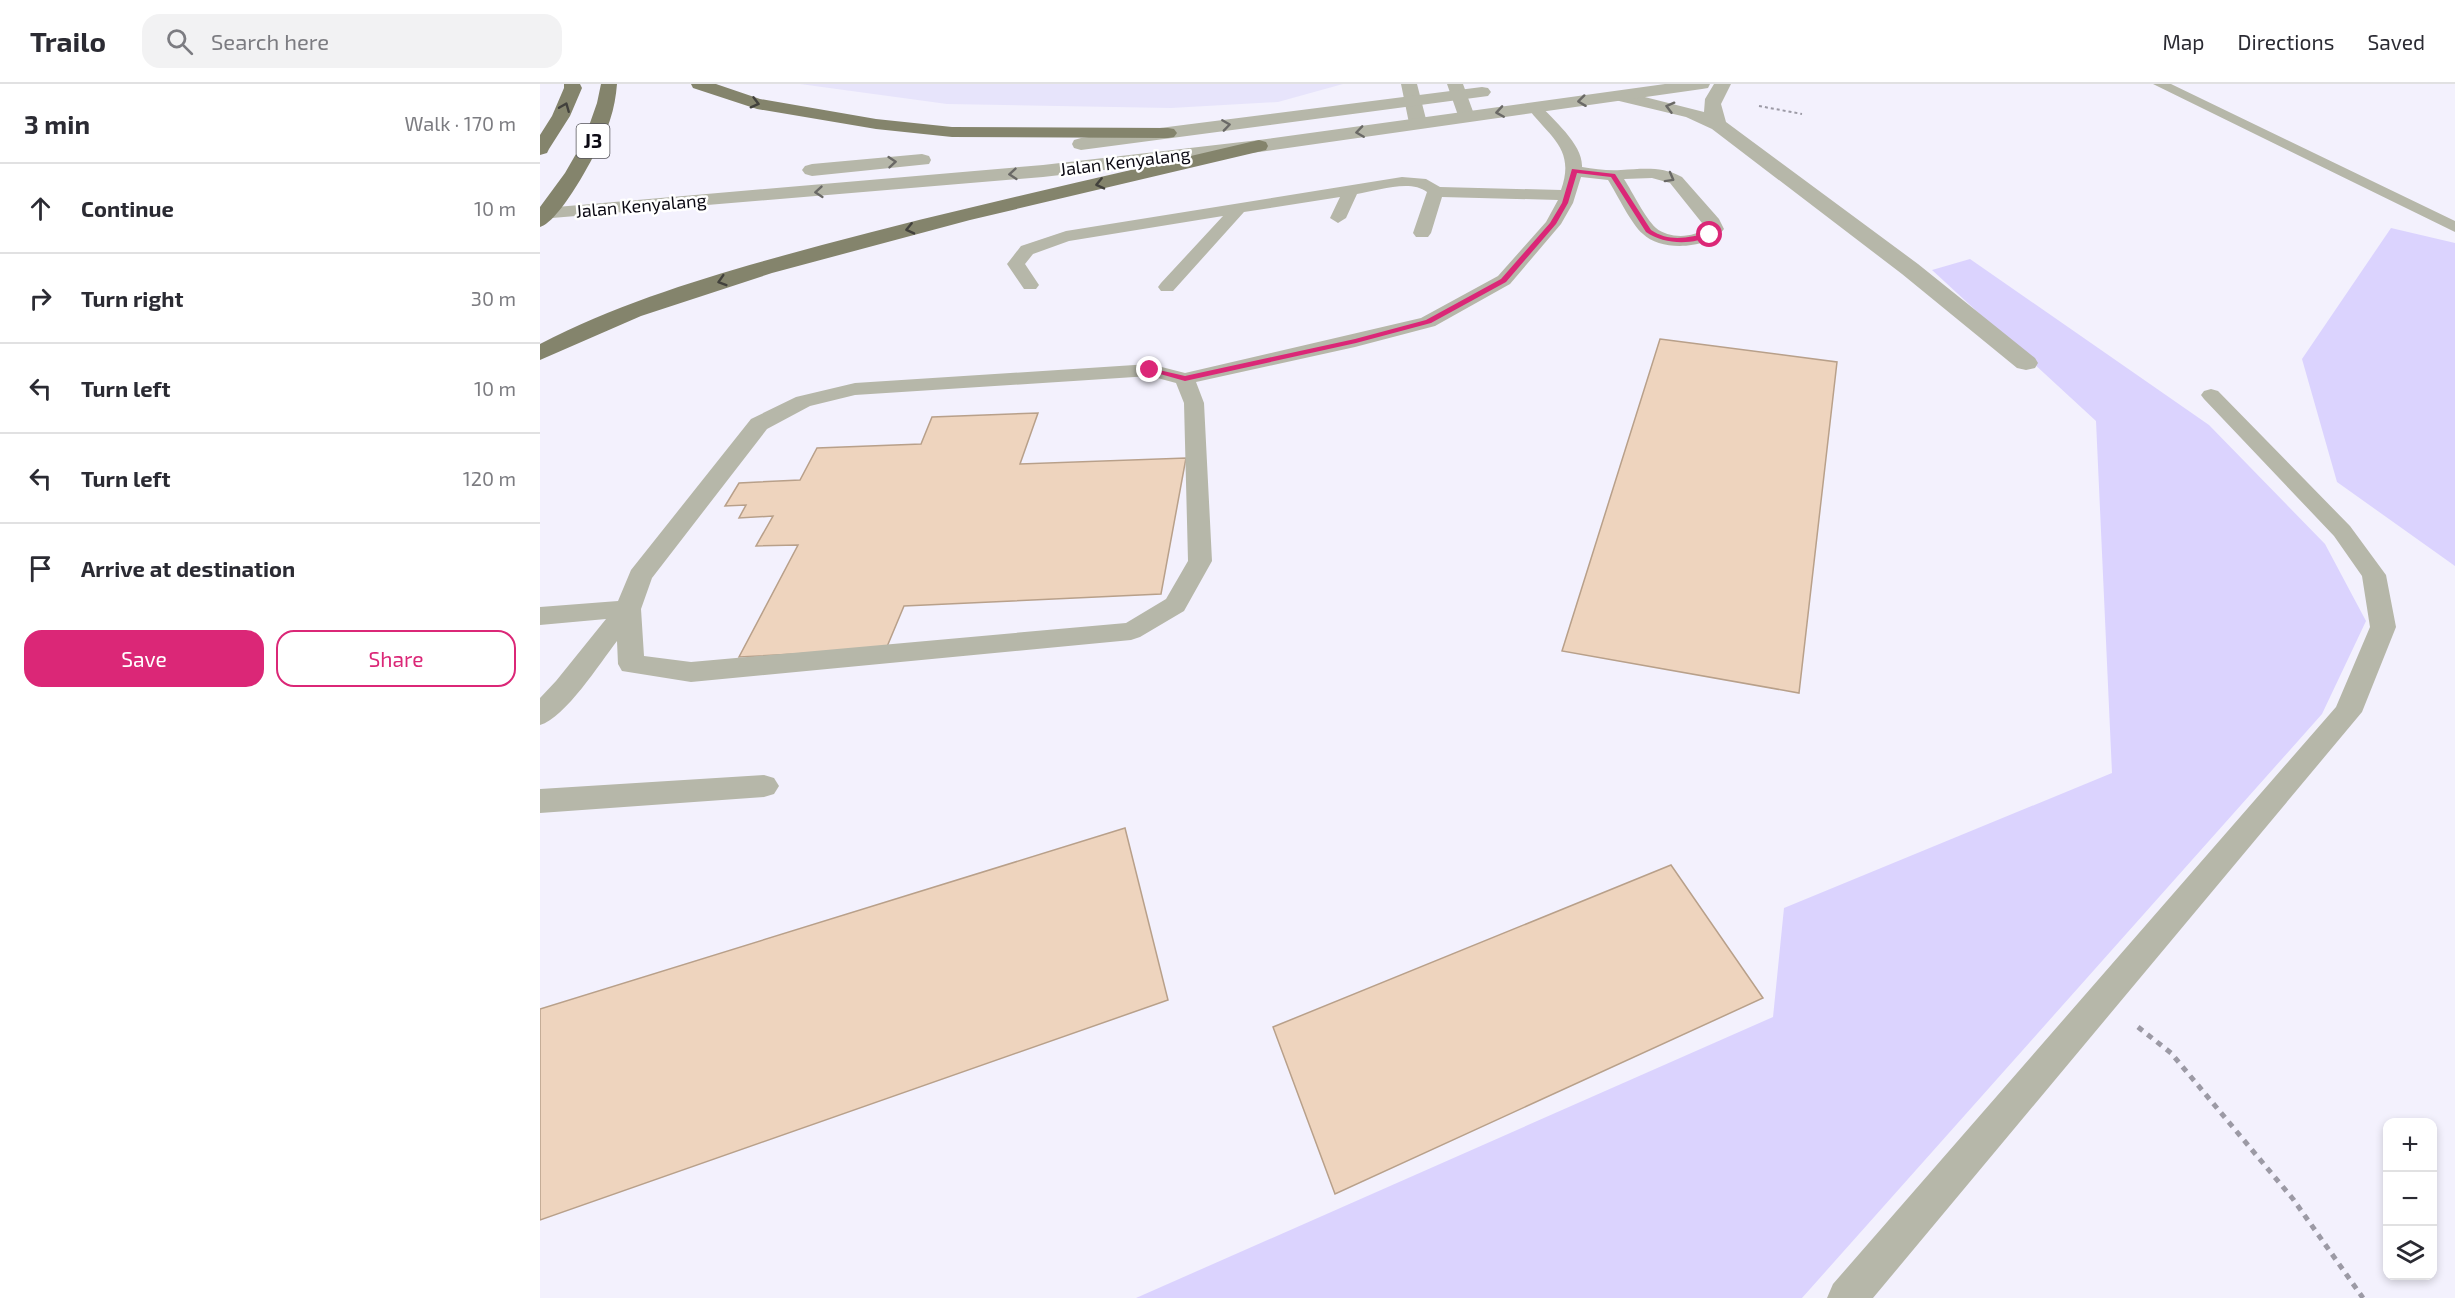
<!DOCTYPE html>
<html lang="en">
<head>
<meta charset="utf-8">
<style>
	body { margin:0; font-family:"Exo 2",sans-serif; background:#f2f2f3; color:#2b2b33 }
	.controls { position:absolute; right:18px; bottom:18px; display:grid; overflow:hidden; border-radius:12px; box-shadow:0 3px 9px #0003 }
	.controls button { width:54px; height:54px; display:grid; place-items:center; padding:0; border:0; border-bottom:2px solid #e1e1e2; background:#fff; color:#2b2b33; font:30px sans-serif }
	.stop { position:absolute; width:18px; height:18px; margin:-14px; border:4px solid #db2777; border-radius:50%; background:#fff }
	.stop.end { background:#db2777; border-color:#fff; box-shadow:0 2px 6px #0008 }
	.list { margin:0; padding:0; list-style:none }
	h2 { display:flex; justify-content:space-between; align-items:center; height:78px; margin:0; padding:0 24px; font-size:26px }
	h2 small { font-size:20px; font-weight:400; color:#7c7c81 }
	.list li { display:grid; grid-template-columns:39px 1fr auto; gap:18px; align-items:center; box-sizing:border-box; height:90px; padding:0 24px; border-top:2px solid #e1e1e2 }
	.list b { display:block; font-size:22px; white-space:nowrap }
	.list em { font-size:20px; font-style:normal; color:#7c7c81 }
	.actions { display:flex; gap:12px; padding:18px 24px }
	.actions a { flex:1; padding:14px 0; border:2px solid #db2777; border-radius:18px; text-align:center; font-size:21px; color:#db2777 }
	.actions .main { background:#db2777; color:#fff }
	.icon { flex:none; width:33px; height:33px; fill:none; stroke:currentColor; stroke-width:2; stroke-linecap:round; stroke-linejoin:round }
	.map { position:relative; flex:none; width:1915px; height:1214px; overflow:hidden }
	header { display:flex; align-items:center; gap:36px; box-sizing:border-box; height:84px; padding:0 30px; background:#fff; border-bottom:2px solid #e1e1e2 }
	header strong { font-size:28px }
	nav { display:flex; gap:33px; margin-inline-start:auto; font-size:21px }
	.search { width:420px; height:54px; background:#f2f2f3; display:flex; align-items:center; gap:15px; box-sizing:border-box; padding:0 21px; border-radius:18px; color:#7c7c81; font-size:22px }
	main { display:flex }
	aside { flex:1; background:#fff }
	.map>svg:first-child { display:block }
</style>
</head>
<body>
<header>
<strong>Trailo</strong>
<div class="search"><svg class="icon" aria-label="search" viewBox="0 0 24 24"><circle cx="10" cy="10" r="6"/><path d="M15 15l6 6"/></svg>Search here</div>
<nav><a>Map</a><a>Directions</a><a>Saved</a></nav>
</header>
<main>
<aside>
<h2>3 min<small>Walk · 170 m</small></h2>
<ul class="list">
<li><svg class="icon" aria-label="ahead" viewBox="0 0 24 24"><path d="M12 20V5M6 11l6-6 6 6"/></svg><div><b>Continue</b></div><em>10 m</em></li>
<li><svg class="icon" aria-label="right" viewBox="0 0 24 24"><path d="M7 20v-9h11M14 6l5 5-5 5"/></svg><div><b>Turn right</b></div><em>30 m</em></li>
<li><svg class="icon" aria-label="left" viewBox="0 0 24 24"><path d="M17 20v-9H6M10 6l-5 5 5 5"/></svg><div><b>Turn left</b></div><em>10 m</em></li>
<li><svg class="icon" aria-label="left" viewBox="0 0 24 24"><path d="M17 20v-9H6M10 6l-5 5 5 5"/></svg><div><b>Turn left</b></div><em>120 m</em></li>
<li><svg class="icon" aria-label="arrive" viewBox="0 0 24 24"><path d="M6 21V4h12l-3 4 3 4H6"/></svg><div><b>Arrive at destination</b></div></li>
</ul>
<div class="actions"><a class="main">Save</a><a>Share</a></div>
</aside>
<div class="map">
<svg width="1915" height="1214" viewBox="0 0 1915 1214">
	<rect width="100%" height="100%" fill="#f3f1fd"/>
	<path fill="#e7e4fb" d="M260,0H803L738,18L631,24L407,20Z"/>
	<path fill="#dbd3fe" d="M1851,144L1915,159V482L1797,398L1762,275Z
		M1430,175L1669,341L1785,460L1826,537L1782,630L1262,1214H596L1233,933L1244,824L1572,689L1556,337L1392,186Z"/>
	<path fill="#eed4be" stroke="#b8a08a" stroke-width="1.5" d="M1120,255L1297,278L1259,609L1022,567Z
		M498,329L480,380L646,374L621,510L364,522L346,565L199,573L258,461L216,462L233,432L199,434L206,421L185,422L199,399L260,396L277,364L381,360L392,333Z
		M585,744L628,916L0,1136V925Z
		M1131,781L1223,914L795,1110L733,943Z"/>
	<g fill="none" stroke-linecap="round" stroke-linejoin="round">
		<path stroke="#9c9aa5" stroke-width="2" stroke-dasharray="3 3" stroke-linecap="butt" d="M1219,22L1262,30"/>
		<path stroke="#9c9aa5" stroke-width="5" stroke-dasharray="6 6" stroke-linecap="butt" d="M1598,943L1631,969L1753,1115L1823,1214"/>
		<path fill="#b6b7a9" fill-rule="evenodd" d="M1613,0H1631L1915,137V148Z
			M994,19L999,20C1013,36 1043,60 1042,83C1055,85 1068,87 1081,86C1103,85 1121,82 1142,93L1179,135L1184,145C1169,165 1121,168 1103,150C1091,140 1077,110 1068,96L1041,93L1033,119L1021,140L970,200L895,242L815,263L656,298L664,319L672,477L644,527L600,553L591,556L151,598L82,587L78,580L77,557C60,579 25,634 0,641V614L16,597L66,535L0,541V523L78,517L91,486L211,335L256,313L315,299L610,280L645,289L881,234L958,192L1006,138L1018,116L902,113L891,149L888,153H876L873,149L887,108C870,95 837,107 817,110L806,134L798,139L790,134L800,113L704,128L633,207H621L618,203L621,199L683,132L529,157L493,170L485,180L499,201L496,205H484L467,180L481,162L526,147L862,93L886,95L900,103L1021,106C1036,64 1009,53 987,23ZM1112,94L1130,99L1166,144C1154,154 1129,155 1116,144C1105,134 1093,109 1084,95ZM610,292L636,299L644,319L648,477L626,515L586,539L151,578L104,572L101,525L112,494L227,345L270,322L315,311Z
			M1671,305L1678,307L1810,442L1846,491L1856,543L1822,628L1333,1214H1287L1293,1200L1796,623L1830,543L1822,492L1794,452L1664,315L1661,311L1664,307Z
			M224,691L234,694L239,702L234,710L224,713L0,729V705Z"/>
		<path fill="#b6b7a9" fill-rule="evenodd" d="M861,0H877L887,39L884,43H872L869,39Z
			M907,0H923L935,33L932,37H920Z
			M1174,0H1191L1181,20L1186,38L1378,180L1495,274L1498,279L1495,284L1486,286L1477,284L1362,190L1172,45L1146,33L1075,16L1072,12L1075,8L1081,7L1164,28L1165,15Z"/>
		<path fill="#b6b7a9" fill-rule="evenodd" d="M1125,0H1170L1168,4L1162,5L719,68L503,93L0,135V125L5,124L503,81L719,56Z
			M942,3L948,4L951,8L948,12L541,66L534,64L532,60L534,56L541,54Z
			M382,70L389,72L391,76L389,80L272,92L265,90L262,86L265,82L272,80Z"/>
		<path fill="#84846c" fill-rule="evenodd" d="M24,0H40L42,4L30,32L9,65L7,69L0,71V51L12,32L24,4Z
			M61,0H77C76,12 74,24 70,36C63,58 21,138 0,143V123L25,89L44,56L57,19Z
			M151,0H176L220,15L336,35L412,43L628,44L634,45L637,49L634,53L628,54L412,53L336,45L217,25L153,4Z
			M719,56L726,58L728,62L726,66L430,136L232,189L101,232L0,276V260C89,214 186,187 282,161C427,122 573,91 719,56Z"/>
	</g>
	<defs><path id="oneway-chevron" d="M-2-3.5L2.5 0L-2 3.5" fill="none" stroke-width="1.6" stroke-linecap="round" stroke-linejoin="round" transform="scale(1.5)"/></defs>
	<g stroke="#6a6966">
		<use href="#oneway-chevron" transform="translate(1042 17) rotate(173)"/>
		<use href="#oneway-chevron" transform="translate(1130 23) rotate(-165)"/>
		<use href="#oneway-chevron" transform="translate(960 28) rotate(171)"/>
		<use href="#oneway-chevron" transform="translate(686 41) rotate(-8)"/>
		<use href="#oneway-chevron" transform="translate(820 48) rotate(172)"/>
		<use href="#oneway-chevron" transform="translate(352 78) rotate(-5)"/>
		<use href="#oneway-chevron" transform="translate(473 90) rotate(175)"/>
		<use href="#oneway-chevron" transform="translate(1130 94) rotate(29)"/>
		<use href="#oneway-chevron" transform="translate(279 108) rotate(175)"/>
	</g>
	<g stroke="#42413c">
		<use href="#oneway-chevron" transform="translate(215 19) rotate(15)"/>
		<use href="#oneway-chevron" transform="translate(25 23) rotate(-68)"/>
		<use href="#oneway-chevron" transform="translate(560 100) rotate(167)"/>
		<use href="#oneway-chevron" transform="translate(370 145) rotate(167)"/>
		<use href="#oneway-chevron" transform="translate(182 197) rotate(163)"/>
	</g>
	<path fill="#db2777" d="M1032,85L1075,90L1111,146C1130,159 1149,153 1170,149L1173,151C1153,161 1125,161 1106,148L1071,93L1037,89L1028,119L1016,140L966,198L891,239L816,259L645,297L606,286L610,284L645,292L815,255L886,236L961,195L1010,139L1022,119Z"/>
	<g text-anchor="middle" stroke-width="5" stroke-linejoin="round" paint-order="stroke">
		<g font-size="18" fill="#0c0a14" stroke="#fff">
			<text transform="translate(585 78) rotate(-7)" y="6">Jalan Kenyalang</text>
			<text transform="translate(101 122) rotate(-5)" y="6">Jalan Kenyalang</text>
		</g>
		<rect fill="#fff" stroke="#55545a" stroke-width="1.5" x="36.5" y="40" width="33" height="34" rx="4.5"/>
		<g font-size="20" font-weight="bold" fill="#0c0a14">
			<text x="53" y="64">J3</text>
		</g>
	</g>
</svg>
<div class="controls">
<button>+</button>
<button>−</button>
<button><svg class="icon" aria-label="layers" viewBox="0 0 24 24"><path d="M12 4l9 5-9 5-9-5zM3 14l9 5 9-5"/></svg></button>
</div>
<div class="stop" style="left:1170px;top:151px"></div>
<div class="stop end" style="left:610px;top:286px"></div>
</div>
</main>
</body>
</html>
